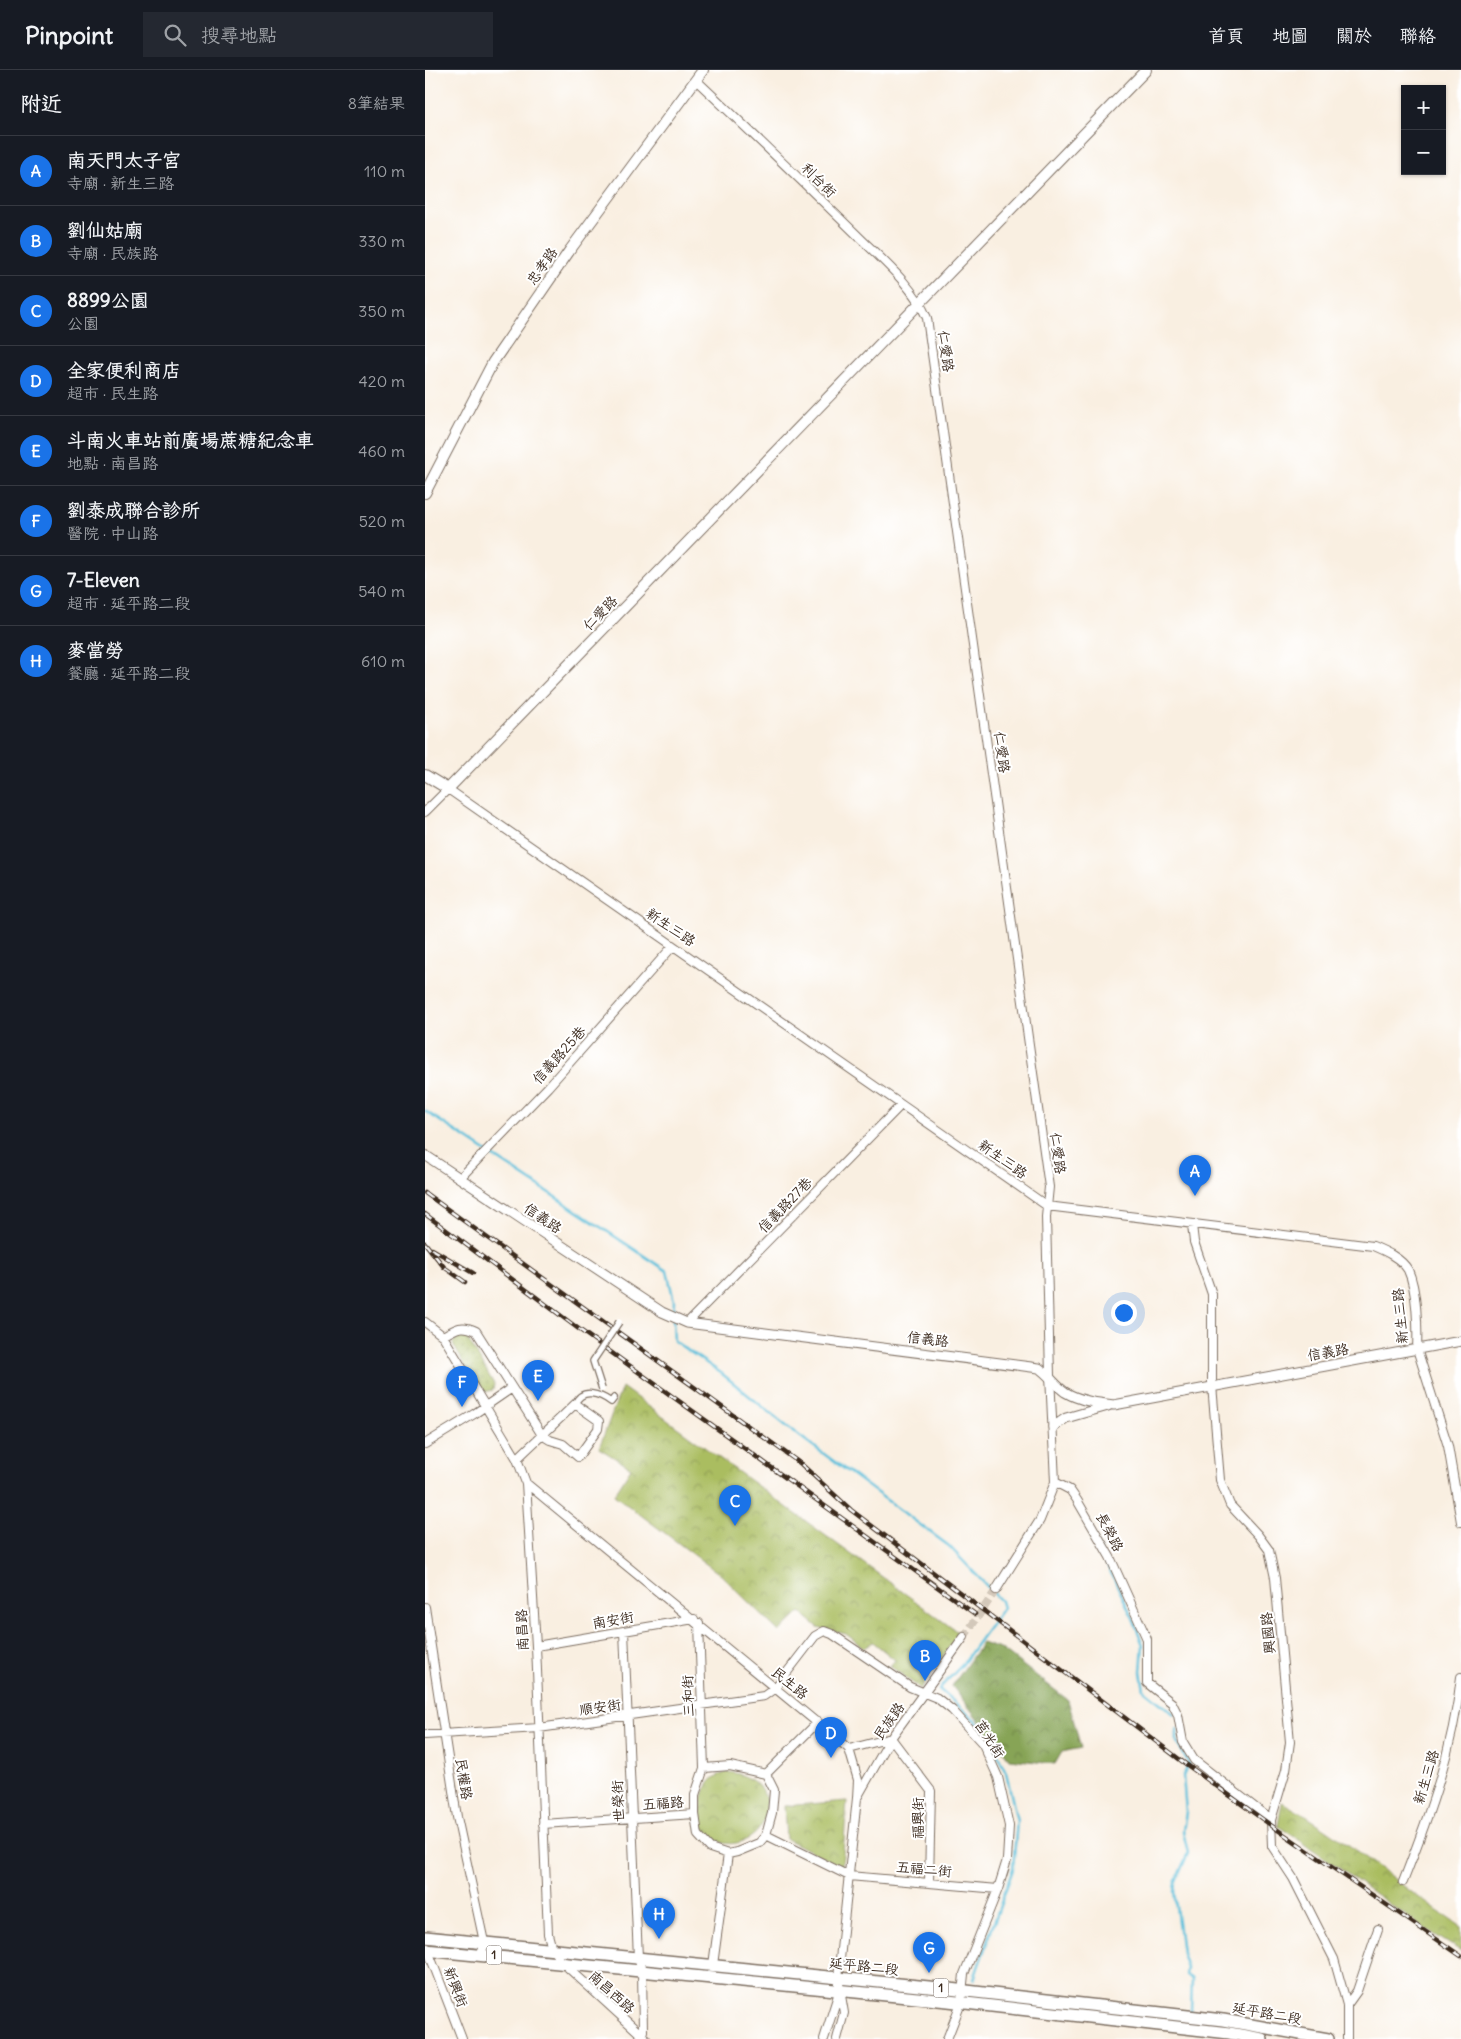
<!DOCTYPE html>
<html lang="zh-TW">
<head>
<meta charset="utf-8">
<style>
	body { margin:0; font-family:Delius,"LXGW WenKai TC",sans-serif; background:#242831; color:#f1f3f6 }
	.controls { position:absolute; right:15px; top:15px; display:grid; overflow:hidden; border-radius:0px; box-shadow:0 1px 4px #0004 }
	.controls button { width:45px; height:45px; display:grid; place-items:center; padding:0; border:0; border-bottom:1px solid #363941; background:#171b24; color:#f1f3f6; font:25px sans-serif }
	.you { position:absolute; left:698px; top:1242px; width:18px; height:18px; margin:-12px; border:4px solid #fff; border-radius:50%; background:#1a73e8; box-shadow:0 0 0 8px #1a73e833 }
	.badge { display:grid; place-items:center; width:32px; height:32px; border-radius:50%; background:#1a73e8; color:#fff; font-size:16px; font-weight:700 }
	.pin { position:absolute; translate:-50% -41px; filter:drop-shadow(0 1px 2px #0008) }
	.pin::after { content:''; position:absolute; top:26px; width:18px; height:15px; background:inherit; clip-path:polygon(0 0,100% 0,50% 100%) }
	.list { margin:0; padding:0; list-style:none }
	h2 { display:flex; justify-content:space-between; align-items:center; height:65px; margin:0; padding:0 20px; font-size:21px }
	h2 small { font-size:16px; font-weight:400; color:#9ea1a6 }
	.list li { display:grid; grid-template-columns:32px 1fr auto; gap:15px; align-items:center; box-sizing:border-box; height:70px; padding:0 20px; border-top:1px solid #363941 }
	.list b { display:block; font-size:19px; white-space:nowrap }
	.list p { margin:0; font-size:16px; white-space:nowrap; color:#9ea1a6 }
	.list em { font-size:16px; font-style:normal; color:#9ea1a6 }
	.icon { flex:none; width:28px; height:28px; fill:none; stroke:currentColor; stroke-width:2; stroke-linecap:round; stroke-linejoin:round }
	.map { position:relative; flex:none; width:1036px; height:1969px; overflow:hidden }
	header { display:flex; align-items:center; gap:30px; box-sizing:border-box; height:70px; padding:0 25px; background:#171b24; border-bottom:1px solid #363941 }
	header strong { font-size:24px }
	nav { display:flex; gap:28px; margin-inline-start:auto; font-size:18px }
	.search { width:350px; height:45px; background:#242831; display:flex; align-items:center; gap:12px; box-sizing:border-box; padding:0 18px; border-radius:0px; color:#9ea1a6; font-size:19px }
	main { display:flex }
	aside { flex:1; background:#171b24 }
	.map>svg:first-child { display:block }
</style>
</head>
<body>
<header>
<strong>Pinpoint</strong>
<div class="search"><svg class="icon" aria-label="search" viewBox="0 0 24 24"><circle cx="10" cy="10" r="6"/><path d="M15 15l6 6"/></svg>搜尋地點</div>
<nav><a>首頁</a><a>地圖</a><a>關於</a><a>聯絡</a></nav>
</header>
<main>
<aside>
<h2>附近<small>8筆結果</small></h2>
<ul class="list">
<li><span class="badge">A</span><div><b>南天門太子宮</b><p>寺廟 · 新生三路</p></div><em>110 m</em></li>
<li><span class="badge">B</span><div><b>劉仙姑廟</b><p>寺廟 · 民族路</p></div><em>330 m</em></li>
<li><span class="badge">C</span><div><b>8899公園</b><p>公園</p></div><em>350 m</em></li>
<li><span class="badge">D</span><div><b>全家便利商店</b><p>超市 · 民生路</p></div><em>420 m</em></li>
<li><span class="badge">E</span><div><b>斗南火車站前廣場蔗糖紀念車</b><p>地點 · 南昌路</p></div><em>460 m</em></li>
<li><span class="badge">F</span><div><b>劉泰成聯合診所</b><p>醫院 · 中山路</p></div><em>520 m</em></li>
<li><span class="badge">G</span><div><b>7-Eleven</b><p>超市 · 延平路二段</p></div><em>540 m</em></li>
<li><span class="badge">H</span><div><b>麥當勞</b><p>餐廳 · 延平路二段</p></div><em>610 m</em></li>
</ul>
</aside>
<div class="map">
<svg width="1036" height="1969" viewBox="0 0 1036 1969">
	<defs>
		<pattern id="grass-dots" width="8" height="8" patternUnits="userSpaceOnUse" patternTransform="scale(1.25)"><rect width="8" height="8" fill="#aabd61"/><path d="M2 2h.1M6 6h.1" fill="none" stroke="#8c9a4f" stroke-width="1.8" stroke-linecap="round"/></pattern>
		<pattern id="forest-crowns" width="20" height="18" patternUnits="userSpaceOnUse" patternTransform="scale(1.25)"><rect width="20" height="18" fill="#87a457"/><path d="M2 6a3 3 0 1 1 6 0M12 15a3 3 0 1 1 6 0" fill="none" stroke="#708647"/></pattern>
		<pattern id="park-crowns" width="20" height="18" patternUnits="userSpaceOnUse" patternTransform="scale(1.25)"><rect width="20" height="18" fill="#aabd61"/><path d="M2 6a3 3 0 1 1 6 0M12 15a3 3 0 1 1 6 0" fill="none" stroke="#8c9a4f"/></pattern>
	</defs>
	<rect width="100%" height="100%" fill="#fff"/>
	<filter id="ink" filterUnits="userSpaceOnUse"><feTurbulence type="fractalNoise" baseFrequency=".02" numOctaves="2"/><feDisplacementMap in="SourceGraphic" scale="10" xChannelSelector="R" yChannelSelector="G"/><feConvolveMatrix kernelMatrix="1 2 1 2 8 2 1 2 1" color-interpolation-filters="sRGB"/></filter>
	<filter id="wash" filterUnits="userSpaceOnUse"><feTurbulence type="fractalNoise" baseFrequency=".0096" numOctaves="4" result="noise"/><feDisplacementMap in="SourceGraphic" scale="20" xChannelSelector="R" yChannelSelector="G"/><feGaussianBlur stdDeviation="1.12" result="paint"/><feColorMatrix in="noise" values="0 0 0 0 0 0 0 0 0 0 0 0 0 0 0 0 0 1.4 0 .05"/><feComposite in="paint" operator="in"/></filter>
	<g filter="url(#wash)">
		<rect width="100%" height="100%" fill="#f9efe1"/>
		<path fill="url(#grass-dots)" stroke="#727440" d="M40,1264L69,1314L68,1320L55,1323L29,1276L28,1272L33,1267Z"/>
		<path fill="url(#forest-crowns)" stroke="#61673a" d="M557,1573L578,1580L643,1630L656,1678L637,1682L630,1694L584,1689L527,1616Z"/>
		<path fill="url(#park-crowns)" stroke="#727440" d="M197,1317L534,1563L496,1619L465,1596L470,1590L448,1572L439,1578L421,1564L393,1557L375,1542L354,1562L296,1505L189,1425L206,1398L174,1378Z
			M303,1702C326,1704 348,1721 340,1747C334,1770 305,1782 285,1767C270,1755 274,1715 292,1706C295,1704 300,1703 303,1702Z
			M422,1731L417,1797L361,1769L359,1736Z
			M857,1732C921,1767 975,1817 1036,1857V1881C972,1843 915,1796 853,1756Z"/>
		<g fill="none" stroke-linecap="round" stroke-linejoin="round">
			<path stroke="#5dc0db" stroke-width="2.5" d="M0,1041L242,1201L249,1231L248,1244
				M248,1249L249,1271L296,1303L365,1359L524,1476L576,1531L578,1538L537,1595L514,1619L551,1651L572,1684L581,1702L592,1751L588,1799L549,1909
				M661,1452L708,1548L718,1575L716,1602L719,1620L749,1644
				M752,1659V1672L764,1694L758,1706L761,1742L758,1761L763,1783L750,1813L749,1821L757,1883L762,1898L761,1905L767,1909L766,1943"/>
		</g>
	</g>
	<g filter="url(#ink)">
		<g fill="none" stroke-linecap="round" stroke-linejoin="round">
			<path stroke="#d3c8ba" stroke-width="8" stroke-dasharray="8 4" stroke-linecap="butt" d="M539,1567L571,1520"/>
			<g stroke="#7e6f62" stroke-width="8">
				<path id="pedestrian" d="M150,1334C157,1317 175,1324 186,1332L189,1328"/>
			</g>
			<g stroke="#7e6f62" stroke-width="10">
				<path id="minor" d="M271,10C325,61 378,112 431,164C456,189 488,215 502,248L624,1117L621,1147L625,1305L630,1412L615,1450L571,1520
					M0,742L23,719L622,1136L948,1176C960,1181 976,1188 983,1200C992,1219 993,1258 992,1279L1023,1376L1036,1452
					M35,1108L123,1017L248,876
					M767,1155L769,1172L787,1224V1315L795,1410L805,1435L833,1465L844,1480L850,1508L865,1672L861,1700L846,1750L847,1776L868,1808L909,1889L922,1935V1969
					M0,1252L18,1266L92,1389L101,1413L111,1576L123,1864L127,1879L138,1893L221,1969
					M262,1253L476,1035
					M18,1266C31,1258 37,1254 51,1261L117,1365L125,1370L138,1374L153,1387L173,1359L174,1351L150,1334C131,1353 111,1370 92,1389
					M0,1374L49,1344L87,1318
					M630,1412L645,1420L652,1430L685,1487L722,1569V1613L747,1633L753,1645L758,1672L769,1690L846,1750
					M101,1413L424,1679L433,1710L432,1728L413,1908L419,1943L412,1969
					M0,1537L32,1747L59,1872L57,1884
					M274,1553L279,1698L270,1725V1744L273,1765L285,1778L303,1784L312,1782L334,1773L341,1765L347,1743L349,1720L341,1704L305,1696L279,1698
					M199,1561L213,1888L217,1900L218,1961L216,1967
					M111,1576L269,1549
					M0,1665L114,1658L339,1626L350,1618L390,1566L399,1561L407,1564L485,1617L512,1628L527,1640L558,1674L573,1707L584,1756L582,1790L573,1819L539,1904L536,1933L522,1969
					M424,1679L466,1668L506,1721L504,1812
					M341,1704L393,1652
					M433,1726L466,1668L539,1567
					M118,1754L270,1744
					M341,1765L424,1806L573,1819
					M978,1812C1005,1743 1028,1680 1036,1607
					M2,1878L37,1969
					M288,1895L303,1784
					M922,1935L932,1921L953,1859
					M399,1969L414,1922"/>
			</g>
			<g stroke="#7e6f62" stroke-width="11">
				<path id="tertiary" d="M0,1085L237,1242L262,1253L614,1298C624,1305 630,1315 640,1322C655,1331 672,1333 689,1335L1036,1271
					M628,1357L641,1348L683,1336"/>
			</g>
			<g stroke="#7e6f62" stroke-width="12">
				<path id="secondary" d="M0,423L68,292L145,180L278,0
					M0,705L23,719L721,0"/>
			</g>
			<g stroke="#7e6f62" stroke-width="14">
				<path id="primary" d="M0,1867L524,1919L798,1950L903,1969
					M0,1880L523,1931L804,1963L837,1969"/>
			</g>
			<use href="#pedestrian" stroke="#fff" stroke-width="5.5"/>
			<use href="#minor" stroke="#fff" stroke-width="8"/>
			<use href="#tertiary" stroke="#fff" stroke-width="9"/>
			<use href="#secondary" stroke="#fff" stroke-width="10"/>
			<use href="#primary" stroke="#fff" stroke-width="11"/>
			<g stroke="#3b2a1e" stroke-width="4.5">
				<path id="rail" d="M0,1123L376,1394L426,1440L758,1692L847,1756L1036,1886
					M0,1144L155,1260L550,1544
					M0,1173L19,1197L40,1212
					M7,1179L48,1203"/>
			</g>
			<use href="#rail" stroke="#fff" stroke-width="2.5" stroke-dasharray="8" stroke-linecap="butt"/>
			<g stroke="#7e6f62" stroke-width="8" stroke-linecap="butt">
				<path id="pedestrian-bridge" d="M177,1319L168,1291L194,1252"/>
			</g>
			<use href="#pedestrian-bridge" stroke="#fff" stroke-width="5.5"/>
		</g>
	</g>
	<g text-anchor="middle" stroke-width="4" stroke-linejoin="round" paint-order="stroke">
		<g fill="#fff" stroke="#766a62" stroke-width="1">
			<rect x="61.5" y="1875.5" width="15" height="19" rx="4"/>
			<rect x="508.5" y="1908.5" width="15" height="19" rx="4"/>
		</g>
		<g font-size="12" font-weight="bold" fill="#3b2a1e">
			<text x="69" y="1889">1</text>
			<text x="516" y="1922">1</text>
		</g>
		<g font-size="14" fill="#3b2a1e" stroke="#fff">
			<text transform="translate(394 110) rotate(45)" y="5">利台街</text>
			<text transform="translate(117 196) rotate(-55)" y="5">忠孝路</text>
			<text transform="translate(521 281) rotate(82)" y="5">仁愛路</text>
			<text transform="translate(175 543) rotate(-46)" y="5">仁愛路</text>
			<text transform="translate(577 682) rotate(82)" y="5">仁愛路</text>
			<text transform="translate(246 857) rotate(34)" y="5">新生三路</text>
			<text transform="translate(134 985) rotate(-48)" y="5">信義路25巷</text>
			<text transform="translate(633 1083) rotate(82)" y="5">仁愛路</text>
			<text transform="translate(578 1089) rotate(35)" y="5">新生三路</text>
			<text transform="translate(360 1135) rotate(-46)" y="5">信義路27巷</text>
			<text transform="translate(118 1148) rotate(34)" y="5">信義路</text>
			<text transform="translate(975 1246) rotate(-95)" y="5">新生三路</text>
			<text transform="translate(503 1269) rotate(7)" y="5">信義路</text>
			<text transform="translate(903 1282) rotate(-10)" y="5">信義路</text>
			<text transform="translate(685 1462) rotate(62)" y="5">長榮路</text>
			<text transform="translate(188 1550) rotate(-10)" y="5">南安街</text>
			<text transform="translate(97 1560) rotate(-93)" y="5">南昌路</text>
			<text transform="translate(843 1563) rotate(-95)" y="5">興國路</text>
			<text transform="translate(365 1613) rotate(39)" y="5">民生路</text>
			<text transform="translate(263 1626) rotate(-92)" y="5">三和街</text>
			<text transform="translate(175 1637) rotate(-8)" y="5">順安街</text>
			<text transform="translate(464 1651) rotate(-55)" y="5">民族路</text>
			<text transform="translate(565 1669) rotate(57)" y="5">莒光街</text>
			<text transform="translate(1001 1707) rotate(-73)" y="5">新生三路</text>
			<text transform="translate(39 1709) rotate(81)" y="5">民權路</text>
			<text transform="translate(193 1731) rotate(-93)" y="5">世榮街</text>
			<text transform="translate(238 1733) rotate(-4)" y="5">五福路</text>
			<text transform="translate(493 1748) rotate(-90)" y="5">福興街</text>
			<text transform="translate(499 1799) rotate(5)" y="5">五福二街</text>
			<text transform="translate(439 1896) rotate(6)" y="5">延平路二段</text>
			<text transform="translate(31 1917) rotate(69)" y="5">新興街</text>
			<text transform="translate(187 1922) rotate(42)" y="5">南昌西路</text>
			<text transform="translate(842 1943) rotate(10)" y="5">延平路二段</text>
		</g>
	</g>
</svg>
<div class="controls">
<button>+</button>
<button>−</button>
</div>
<div class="you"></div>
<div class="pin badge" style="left:770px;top:1126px">A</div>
<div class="pin badge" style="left:500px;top:1611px">B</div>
<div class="pin badge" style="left:310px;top:1456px">C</div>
<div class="pin badge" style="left:406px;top:1688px">D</div>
<div class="pin badge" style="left:113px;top:1331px">E</div>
<div class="pin badge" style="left:37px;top:1337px">F</div>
<div class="pin badge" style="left:504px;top:1903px">G</div>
<div class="pin badge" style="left:234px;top:1869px">H</div>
</div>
</main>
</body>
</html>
